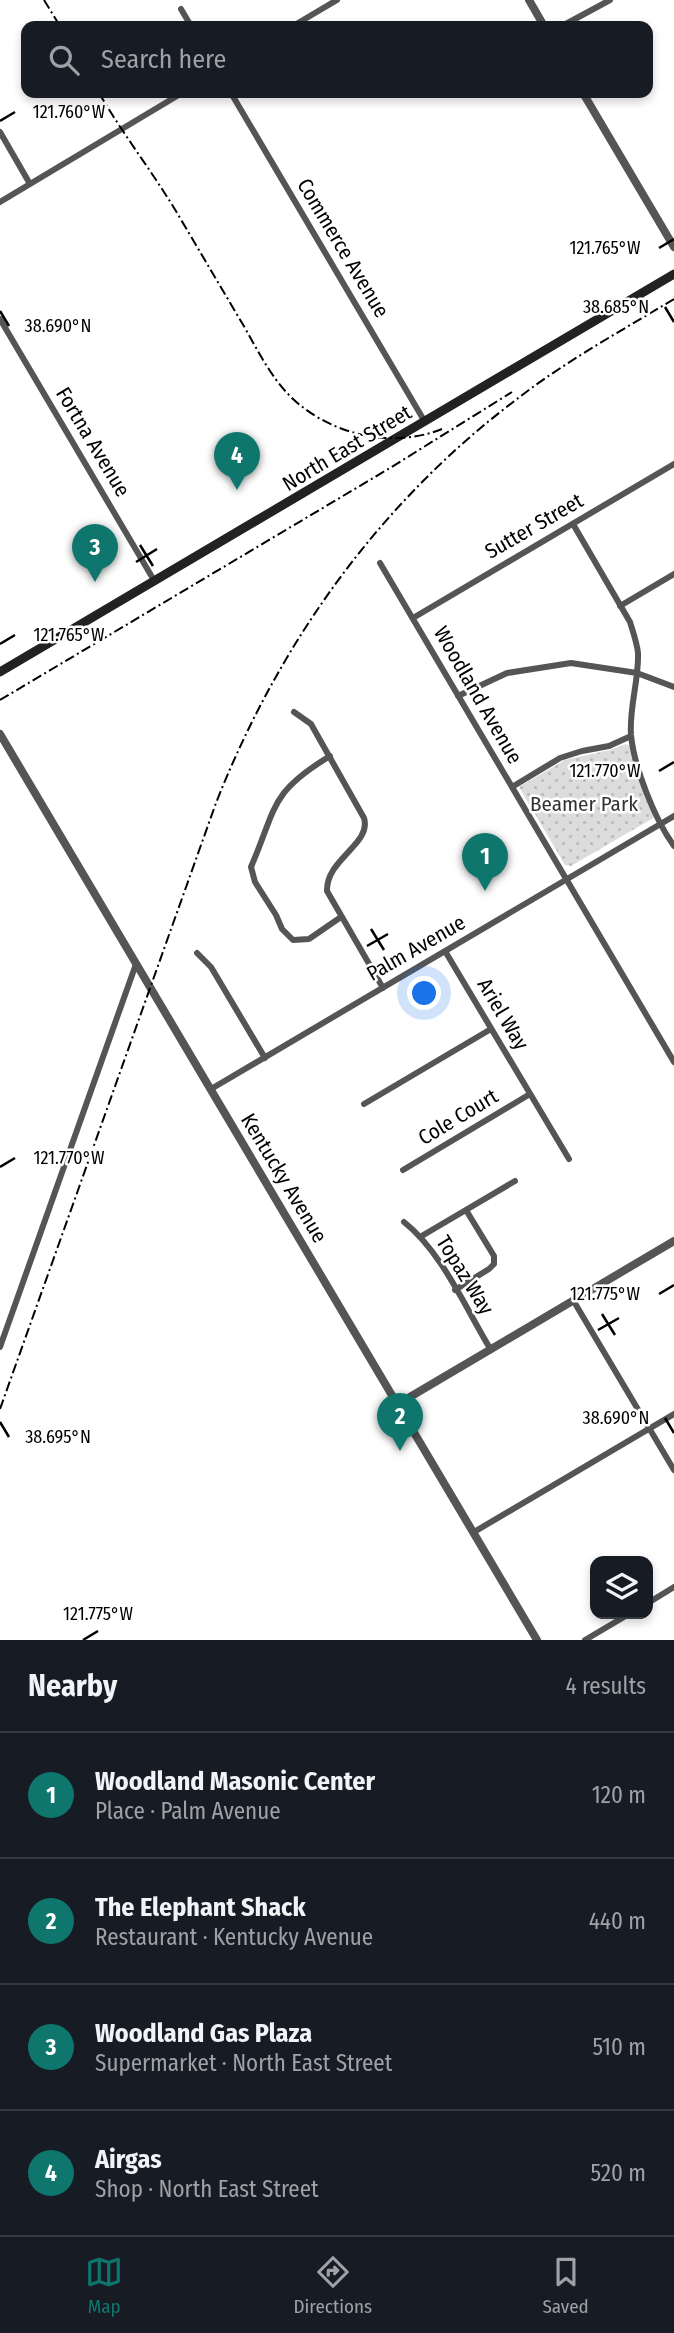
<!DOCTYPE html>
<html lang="en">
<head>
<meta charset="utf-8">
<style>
	body { margin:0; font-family:"Fira Sans Condensed",sans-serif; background:#242831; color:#f1f3f6 }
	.controls { position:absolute; right:21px; bottom:21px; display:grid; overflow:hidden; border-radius:14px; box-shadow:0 4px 10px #0003 }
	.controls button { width:63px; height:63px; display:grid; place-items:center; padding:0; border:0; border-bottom:2px solid #363941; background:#171b24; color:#f1f3f6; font:35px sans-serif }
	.you { position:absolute; left:425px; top:994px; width:24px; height:24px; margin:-18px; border:5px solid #fff; border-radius:50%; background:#1a73e8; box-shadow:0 0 0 10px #1a73e833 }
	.badge { display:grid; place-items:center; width:46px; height:46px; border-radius:50%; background:#0f766e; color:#fff; font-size:23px; font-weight:700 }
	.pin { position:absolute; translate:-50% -58px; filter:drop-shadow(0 2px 4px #0008) }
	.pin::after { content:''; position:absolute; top:37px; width:24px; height:21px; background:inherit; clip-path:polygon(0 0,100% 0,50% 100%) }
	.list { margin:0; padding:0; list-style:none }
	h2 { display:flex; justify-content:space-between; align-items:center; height:91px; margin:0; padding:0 28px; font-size:30px }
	h2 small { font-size:23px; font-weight:400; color:#9ea1a6 }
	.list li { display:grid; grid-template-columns:46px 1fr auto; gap:21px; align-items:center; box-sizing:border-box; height:126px; padding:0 28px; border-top:2px solid #363941 }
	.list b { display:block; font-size:26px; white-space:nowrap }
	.list p { margin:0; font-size:23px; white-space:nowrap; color:#9ea1a6 }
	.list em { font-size:23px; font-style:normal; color:#9ea1a6 }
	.icon { flex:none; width:38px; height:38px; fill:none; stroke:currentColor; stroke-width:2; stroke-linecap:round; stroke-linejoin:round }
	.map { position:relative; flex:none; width:674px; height:1640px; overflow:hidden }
	.search { position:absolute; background:#171b24; box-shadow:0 4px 10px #0003; left:21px; right:21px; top:21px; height:77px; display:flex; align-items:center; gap:18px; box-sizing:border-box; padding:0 24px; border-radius:14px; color:#9ea1a6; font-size:26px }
	.sheet { height:595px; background:#171b24 }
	nav { display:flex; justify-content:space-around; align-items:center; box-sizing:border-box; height:98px; border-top:2px solid #363941; background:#171b24; font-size:19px; color:#9ea1a6 }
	nav a { display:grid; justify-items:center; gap:4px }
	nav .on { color:#0f766e }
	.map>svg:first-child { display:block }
</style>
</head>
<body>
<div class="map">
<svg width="674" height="1640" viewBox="0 0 674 1640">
	<defs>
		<pattern id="grass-dots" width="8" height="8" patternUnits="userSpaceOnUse" patternTransform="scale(1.75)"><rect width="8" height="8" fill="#dcdcdc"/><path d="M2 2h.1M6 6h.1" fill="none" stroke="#bbb" stroke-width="1.8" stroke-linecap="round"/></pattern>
	</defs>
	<rect width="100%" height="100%" fill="#fff"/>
	<path fill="url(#grass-dots)" d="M626,744L630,746L655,817L571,866L565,865L519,787L565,760L610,750Z"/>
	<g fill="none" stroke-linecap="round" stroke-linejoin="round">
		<path stroke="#555" stroke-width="6" d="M181,9L191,26
			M293,26L337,0
			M562,26L610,0
			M231,93L425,422
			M0,132L30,184
			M0,202L182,93
			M0,319L155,582
			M573,524L630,622C633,632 637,643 638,653C639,681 629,707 631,735C634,767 655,820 674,846
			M380,563L674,1062
			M620,606L674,574
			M413,618L674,464
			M458,696L507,673L571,663L637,673L674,687
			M294,712L311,724L364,818C372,844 326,859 327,891L383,988
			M330,756C269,793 277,807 251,867L255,882L276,915L282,929L293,940L309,939L341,917
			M512,787L560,758L582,751L609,746L631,736
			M445,951L569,1159
			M197,953L211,967L265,1058
			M211,1089L674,816
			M364,1104L491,1029
			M403,1170L530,1094
			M404,1222C442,1252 466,1309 491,1350
			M420,1237L515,1181
			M455,1290L489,1269L494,1264V1256L466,1210
			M573,1300L674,1470
			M0,1347L136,964
			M474,1532L674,1414
			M648,1603L674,1587
			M585,1640L629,1614"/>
		<path stroke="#555" stroke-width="8" d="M529,0L544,26
			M583,93L674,247
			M0,734L537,1640
			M398,1404L674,1241"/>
		<path stroke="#222" stroke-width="9" d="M0,672L674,274"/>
		<path stroke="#000" stroke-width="2" stroke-dasharray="10 3.5 2 3.5" stroke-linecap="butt" d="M44,0L60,26
			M99,93C124,136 155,175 180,218C202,255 223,291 245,328C259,353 272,379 293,399C332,435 392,449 442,429
			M0,700L390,468L512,392
			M0,1409L216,803C279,643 379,503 517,399C566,361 621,331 674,299"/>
	</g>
	<path fill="none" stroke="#000" stroke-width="2.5" d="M0,121L15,112M659,248L674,239M665,307L674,322M0,311L9,326M140,545L153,566M136,562L157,549M0,644L15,635M659,771L674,762M371,929L384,950M367,946L388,934M0,1167L15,1158M659,1294L674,1285M602,1314L615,1335M598,1330L619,1318M665,1418L674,1433M0,1422L9,1437M83,1640L98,1631"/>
	<g text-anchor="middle" stroke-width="5" stroke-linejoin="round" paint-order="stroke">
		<g font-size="21" fill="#000" stroke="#fff">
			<text transform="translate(343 248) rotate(59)" y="7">Commerce Avenue</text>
			<text transform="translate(93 442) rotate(59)" y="7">Fortna Avenue</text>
			<text transform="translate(347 448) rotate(-31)" y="7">North East Street</text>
			<text transform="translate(534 526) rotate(-30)" y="7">Sutter Street</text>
			<text transform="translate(478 695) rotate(60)" y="7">Woodland Avenue</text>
			<text transform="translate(416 948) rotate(-30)" y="7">Palm Avenue</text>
			<text transform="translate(503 1014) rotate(59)" y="7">Ariel Way</text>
			<text transform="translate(458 1117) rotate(-31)" y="7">Cole Court</text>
			<text transform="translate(284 1178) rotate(59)" y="7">Kentucky Avenue</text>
			<text transform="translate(465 1275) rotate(58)" y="7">Topaz Way</text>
		</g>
		<g font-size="21" fill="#333" stroke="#fff">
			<text x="584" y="811">Beamer Park</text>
		</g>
	</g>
	<g font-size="18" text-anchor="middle" fill="#000" stroke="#fff" stroke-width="5" stroke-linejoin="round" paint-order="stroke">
		<text x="69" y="118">121.760°W</text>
		<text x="605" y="254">121.765°W</text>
		<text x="616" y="313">38.685°N</text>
		<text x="58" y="332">38.690°N</text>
		<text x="69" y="641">121.765°W</text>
		<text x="605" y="777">121.770°W</text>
		<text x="69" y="1164">121.770°W</text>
		<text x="605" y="1300">121.775°W</text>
		<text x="616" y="1424">38.690°N</text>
		<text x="58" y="1443">38.695°N</text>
		<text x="98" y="1620">121.775°W</text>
	</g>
</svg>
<div class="controls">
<button><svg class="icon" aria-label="layers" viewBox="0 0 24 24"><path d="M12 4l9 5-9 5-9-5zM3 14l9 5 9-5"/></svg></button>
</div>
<div class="you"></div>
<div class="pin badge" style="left:485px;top:891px">1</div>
<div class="pin badge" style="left:400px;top:1451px">2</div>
<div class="pin badge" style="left:95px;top:582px">3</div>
<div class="pin badge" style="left:237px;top:490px">4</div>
<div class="search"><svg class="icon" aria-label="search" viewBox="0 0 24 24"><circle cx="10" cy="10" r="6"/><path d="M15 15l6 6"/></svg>Search here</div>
</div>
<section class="sheet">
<h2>Nearby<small>4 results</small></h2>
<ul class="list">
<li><span class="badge">1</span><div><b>Woodland Masonic Center</b><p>Place · Palm Avenue</p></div><em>120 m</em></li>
<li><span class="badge">2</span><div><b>The Elephant Shack</b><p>Restaurant · Kentucky Avenue</p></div><em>440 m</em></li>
<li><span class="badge">3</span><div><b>Woodland Gas Plaza</b><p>Supermarket · North East Street</p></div><em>510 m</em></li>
<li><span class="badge">4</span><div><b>Airgas</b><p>Shop · North East Street</p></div><em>520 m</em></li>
</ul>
</section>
<nav>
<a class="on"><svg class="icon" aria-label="map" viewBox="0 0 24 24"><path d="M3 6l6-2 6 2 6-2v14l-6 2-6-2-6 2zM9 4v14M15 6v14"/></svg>Map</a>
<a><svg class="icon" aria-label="directions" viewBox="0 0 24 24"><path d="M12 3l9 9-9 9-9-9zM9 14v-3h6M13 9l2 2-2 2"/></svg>Directions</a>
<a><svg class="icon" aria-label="saved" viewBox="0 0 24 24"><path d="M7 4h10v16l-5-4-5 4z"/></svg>Saved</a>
</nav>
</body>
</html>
